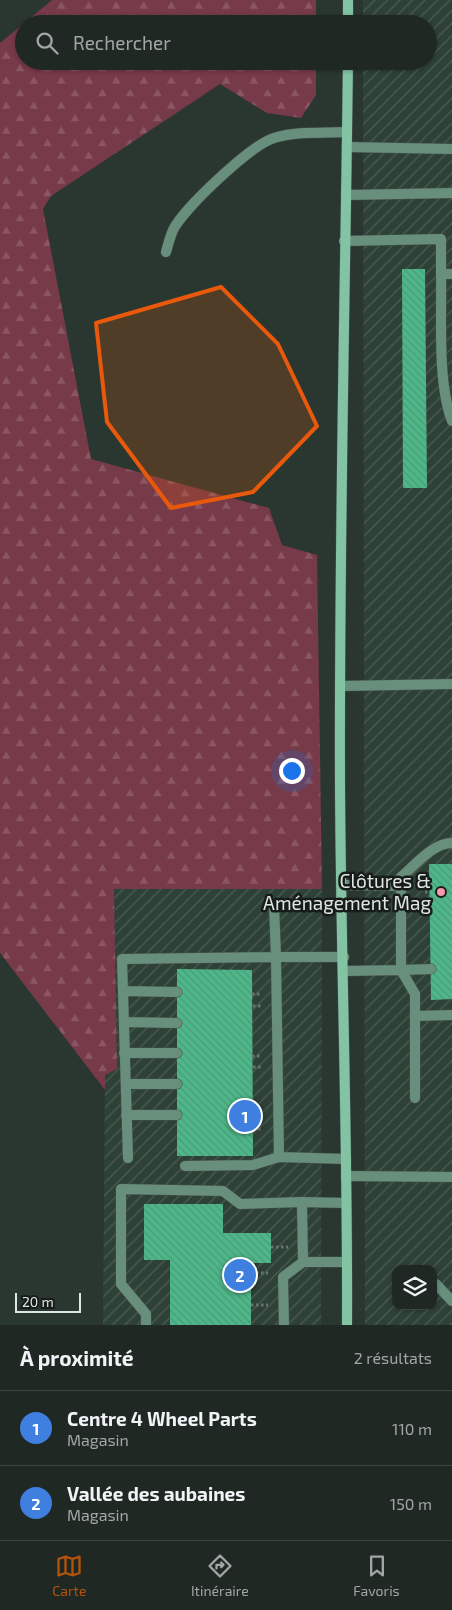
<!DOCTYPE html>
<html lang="fr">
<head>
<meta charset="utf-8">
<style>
	body { margin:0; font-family:"Exo 2",sans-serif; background:#28302c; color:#f1f3f6 }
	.controls { position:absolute; right:15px; bottom:15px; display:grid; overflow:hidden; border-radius:10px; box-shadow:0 1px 4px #0004 }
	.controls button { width:45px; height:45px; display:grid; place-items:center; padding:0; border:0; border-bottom:1px solid #3d4441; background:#202824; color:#f1f3f6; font:25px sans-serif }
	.scale { position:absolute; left:15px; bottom:12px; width:66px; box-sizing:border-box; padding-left:5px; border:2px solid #dee6e2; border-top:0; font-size:14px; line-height:18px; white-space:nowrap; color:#dee6e2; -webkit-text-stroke:4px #171c1a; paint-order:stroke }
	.you { position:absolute; left:291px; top:770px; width:18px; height:18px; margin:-12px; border:4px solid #fff; border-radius:50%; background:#1a73e8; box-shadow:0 0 0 8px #1a73e833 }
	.badge { display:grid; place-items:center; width:32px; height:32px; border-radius:50%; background:#b45309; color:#fff; font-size:16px; font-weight:700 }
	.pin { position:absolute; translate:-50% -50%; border:2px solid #fff; box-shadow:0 1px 5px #0006 }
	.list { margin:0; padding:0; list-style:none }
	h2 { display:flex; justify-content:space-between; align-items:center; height:65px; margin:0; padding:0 20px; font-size:21px }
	h2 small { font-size:16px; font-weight:400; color:#a2a6a6 }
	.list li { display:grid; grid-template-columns:32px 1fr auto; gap:15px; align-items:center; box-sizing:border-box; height:75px; padding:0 20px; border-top:1px solid #3d4441 }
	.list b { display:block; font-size:19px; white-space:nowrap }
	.list p { margin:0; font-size:16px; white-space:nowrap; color:#a2a6a6 }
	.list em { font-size:16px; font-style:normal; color:#a2a6a6 }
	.icon { flex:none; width:28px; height:28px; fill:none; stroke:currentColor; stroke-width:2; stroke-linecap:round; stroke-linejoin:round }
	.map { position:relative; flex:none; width:452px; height:1325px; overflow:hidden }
	.search { position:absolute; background:#202824; box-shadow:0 1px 4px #0004; left:15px; right:15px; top:15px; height:55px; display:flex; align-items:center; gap:12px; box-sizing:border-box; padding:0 18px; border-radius:28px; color:#a2a6a6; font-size:19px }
	.sheet { height:215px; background:#202824 }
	nav { display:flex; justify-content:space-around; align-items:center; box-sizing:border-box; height:70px; border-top:1px solid #3d4441; background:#202824; font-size:14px; color:#a2a6a6 }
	nav a { display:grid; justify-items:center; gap:2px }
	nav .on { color:#b45309 }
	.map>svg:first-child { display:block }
</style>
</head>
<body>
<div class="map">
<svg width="452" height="1325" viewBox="0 0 452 1325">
	<defs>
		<pattern id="industrial-furrows" width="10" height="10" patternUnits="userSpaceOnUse" patternTransform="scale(1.25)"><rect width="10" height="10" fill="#2e4137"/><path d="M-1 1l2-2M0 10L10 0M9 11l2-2" fill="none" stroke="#4c5c54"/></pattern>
		<pattern id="forest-firs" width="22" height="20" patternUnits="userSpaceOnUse" patternTransform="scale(1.25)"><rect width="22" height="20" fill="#763a48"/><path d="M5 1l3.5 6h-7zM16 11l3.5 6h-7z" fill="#895662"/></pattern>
		<pattern id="building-back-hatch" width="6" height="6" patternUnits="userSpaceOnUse" patternTransform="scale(1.25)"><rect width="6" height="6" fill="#4eb78a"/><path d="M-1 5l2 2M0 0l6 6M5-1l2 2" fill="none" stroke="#4b9a78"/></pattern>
	</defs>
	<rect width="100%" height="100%" fill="#2a3630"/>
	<path fill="url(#industrial-furrows)" fill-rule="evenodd" d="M363,0H452V1325H365L363,61H428V24H363ZM396,1269H433V1306H396Z
		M114,889H322L321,1325H103L105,1075L117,1069Z"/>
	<path fill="url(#forest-firs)" d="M52,0H316V24H24V61H316V95L301,118L267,113L220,84L51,196L43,209L91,459L269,508L282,545L317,555L322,889H114L117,1069L105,1075V1090L0,953V43Z"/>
	<path fill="url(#building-back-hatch)" d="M402,269H425L427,488H403Z
		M429,864H452V999L431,1000Z
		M177,969L252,970L253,1156H177Z
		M144,1204H223V1233H271V1263H251V1325H170V1260H144Z"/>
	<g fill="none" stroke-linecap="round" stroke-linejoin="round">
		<g stroke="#47524c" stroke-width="11">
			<path id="lane" d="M347,147L452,149
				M346,195L452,193
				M344,241L441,239V274H452
				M166,252C168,245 170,237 173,230C184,208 251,145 274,138C297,131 324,133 347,132
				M441,274C442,316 437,382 452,421
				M341,686L452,684
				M342,885L401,886V970L344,971
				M401,886L400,878C415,865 433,843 452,843
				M344,957H276L279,1157L346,1159
				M123,991L177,992
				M415,1016L452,1015
				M124,1022L177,1023
				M124,1053H177
				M126,1084H177
				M415,1098V994L401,970L431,969
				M126,1115H177
				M128,1158L122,959L276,957L274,905
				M185,1166L253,1165L279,1157
				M346,1176L452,1177
				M303,1262H346
				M436,1284L452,1301
				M146,1325V1314L121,1284V1189L223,1191L240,1204L302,1202
				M284,1325L283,1277L303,1262L302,1202L346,1203"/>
		</g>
		<g stroke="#47524c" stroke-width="11">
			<path id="secondary" d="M348,24V0
				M347,1325C348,1145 341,965 340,785C339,544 345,303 348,61"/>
		</g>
		<path stroke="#6a746f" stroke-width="3" stroke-dasharray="2.5 2.5" stroke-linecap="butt" d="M416,886H425V892H429
			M415,907L430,906
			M252,994H262
			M253,1006H262
			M252,1056H262
			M253,1067H262
			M253,1118H262
			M253,1129H262
			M271,1247H288
			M251,1273H268
			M251,1305H268"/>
		<use href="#lane" stroke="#678f7b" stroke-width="10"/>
		<use href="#secondary" stroke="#82c3a3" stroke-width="10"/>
	</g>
	<path fill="#e8590c" fill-opacity="0.2" stroke="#e8590c" stroke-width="4" stroke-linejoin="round" d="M221,287L278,344L317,426L253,492L171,508L107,422L96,323Z"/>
	<circle fill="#f29aac" stroke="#171c1a" stroke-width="2" cx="441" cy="892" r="5"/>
	<g text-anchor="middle" stroke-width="5" stroke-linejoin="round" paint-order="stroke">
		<g font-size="19" fill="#dee6e2" stroke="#171c1a" text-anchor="end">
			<text x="431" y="888">Clôtures &amp;<tspan x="431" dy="22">Aménagement Mag</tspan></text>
		</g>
	</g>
</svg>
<div class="controls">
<button><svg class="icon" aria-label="layers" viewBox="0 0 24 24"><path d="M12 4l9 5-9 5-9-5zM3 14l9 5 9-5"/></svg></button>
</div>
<div class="scale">20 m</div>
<div class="you"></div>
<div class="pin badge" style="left:245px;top:1116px;background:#3f7fe0">1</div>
<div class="pin badge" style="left:240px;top:1275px;background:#3f7fe0">2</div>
<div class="search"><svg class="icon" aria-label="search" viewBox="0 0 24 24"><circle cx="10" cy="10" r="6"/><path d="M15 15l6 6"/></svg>Rechercher</div>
</div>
<section class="sheet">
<h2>À proximité<small>2 résultats</small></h2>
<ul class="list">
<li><span class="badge" style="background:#3f7fe0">1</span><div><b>Centre 4 Wheel Parts</b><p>Magasin</p></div><em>110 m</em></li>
<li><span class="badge" style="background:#3f7fe0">2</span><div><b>Vallée des aubaines</b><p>Magasin</p></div><em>150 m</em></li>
</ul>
</section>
<nav>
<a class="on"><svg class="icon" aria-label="map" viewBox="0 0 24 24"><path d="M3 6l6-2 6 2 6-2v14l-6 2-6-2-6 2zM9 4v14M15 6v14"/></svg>Carte</a>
<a><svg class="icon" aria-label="directions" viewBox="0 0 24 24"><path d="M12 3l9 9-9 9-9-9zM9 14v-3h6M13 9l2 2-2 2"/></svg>Itinéraire</a>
<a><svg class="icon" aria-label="saved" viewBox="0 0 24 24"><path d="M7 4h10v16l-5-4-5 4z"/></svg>Favoris</a>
</nav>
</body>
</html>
